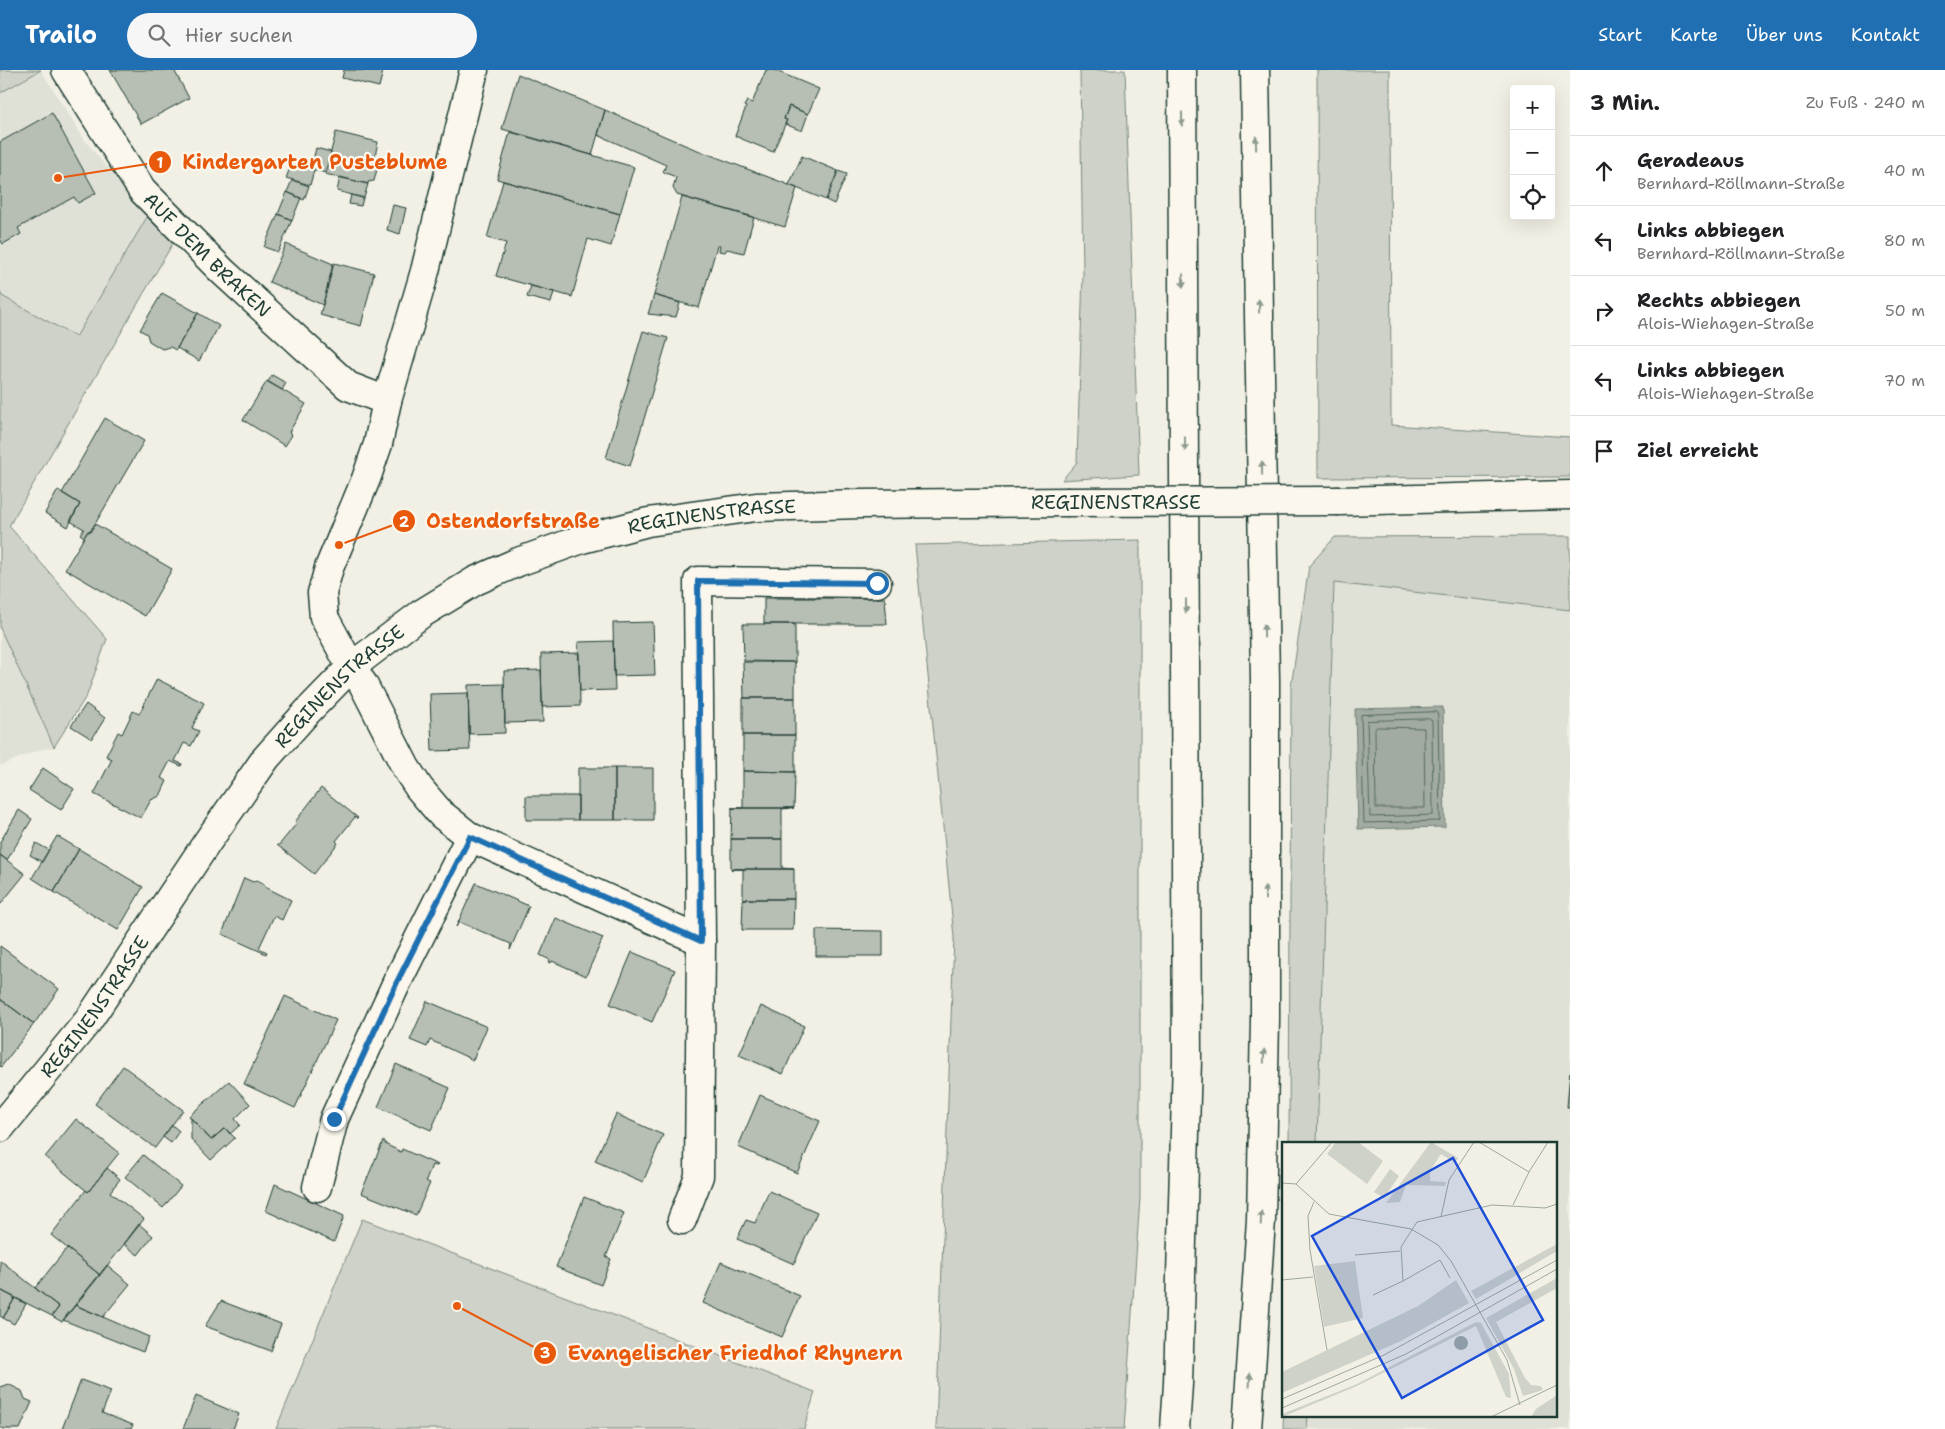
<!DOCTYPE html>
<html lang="de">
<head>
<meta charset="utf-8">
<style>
	body { margin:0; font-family:"Shantell Sans",sans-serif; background:#f6f6f6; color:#202124 }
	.controls { position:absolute; right:15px; top:15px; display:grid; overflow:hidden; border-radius:5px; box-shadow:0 5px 20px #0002 }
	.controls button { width:45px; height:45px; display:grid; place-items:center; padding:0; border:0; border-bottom:1px solid #e0e0e0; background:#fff; color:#202124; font:25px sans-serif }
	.stop { position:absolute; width:15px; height:15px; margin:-11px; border:4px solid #1f6fb2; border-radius:50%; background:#fff }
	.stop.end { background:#1f6fb2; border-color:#fff; box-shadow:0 1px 5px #0008 }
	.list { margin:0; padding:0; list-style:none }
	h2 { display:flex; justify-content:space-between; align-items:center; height:65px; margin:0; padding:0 20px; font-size:21px }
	h2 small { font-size:16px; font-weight:400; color:#757577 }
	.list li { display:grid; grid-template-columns:32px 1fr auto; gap:15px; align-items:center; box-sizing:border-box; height:70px; padding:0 20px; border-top:1px solid #e0e0e0 }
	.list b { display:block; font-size:19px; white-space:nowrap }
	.list p { margin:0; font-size:16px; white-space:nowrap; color:#757577 }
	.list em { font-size:16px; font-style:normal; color:#757577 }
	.icon { flex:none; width:28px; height:28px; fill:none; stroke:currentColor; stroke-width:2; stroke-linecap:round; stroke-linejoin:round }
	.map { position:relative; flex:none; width:1570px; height:1359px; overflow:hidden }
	header { display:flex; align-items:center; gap:30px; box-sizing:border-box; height:70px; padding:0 25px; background:#1f6fb2; color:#fff }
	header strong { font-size:24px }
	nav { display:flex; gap:28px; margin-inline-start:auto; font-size:18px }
	.search { width:350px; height:45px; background:#f6f6f6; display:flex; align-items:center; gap:12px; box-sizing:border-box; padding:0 18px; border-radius:28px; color:#757577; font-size:19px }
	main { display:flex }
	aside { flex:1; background:#fff }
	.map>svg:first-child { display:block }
</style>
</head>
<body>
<header>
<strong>Trailo</strong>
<div class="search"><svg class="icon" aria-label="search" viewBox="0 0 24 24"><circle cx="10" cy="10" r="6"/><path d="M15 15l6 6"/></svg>Hier suchen</div>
<nav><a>Start</a><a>Karte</a><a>Über uns</a><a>Kontakt</a></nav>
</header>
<main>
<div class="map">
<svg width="1570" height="1359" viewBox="0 0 1570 1359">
	<rect width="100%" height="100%" fill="#f2f0e5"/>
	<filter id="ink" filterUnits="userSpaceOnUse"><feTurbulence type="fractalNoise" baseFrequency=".02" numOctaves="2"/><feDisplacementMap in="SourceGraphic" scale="10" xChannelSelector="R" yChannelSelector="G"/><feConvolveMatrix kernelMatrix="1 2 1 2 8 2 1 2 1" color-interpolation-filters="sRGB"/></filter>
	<g filter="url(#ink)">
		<path fill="#e0e1d6" d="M41,0L84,69L147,147L76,267L2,226L0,222V23Z
			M1334,513L1570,540V1359H1307L1308,1345H1556V1073H1317Z
			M0,558L54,677L39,680L0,696Z"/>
		<path fill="#cfd2c8" stroke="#77887e" d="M0,0H41L0,23Z
			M1080,0H1125L1139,405L1062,410L1077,392L1083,203Z
			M1317,0H1390L1391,355L1570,367V407L1318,408Z
			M147,147L173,173L9,456L107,569L87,625L54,677L0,558V222L2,226L76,267Z
			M1570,466V540L1334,513L1317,1073H1289L1291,617L1309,496L1335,467Z
			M1140,470V1128L1124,1359H936L954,867L915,475Z
			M362,1149L815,1322L804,1359H276Z
			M1284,1326V1345H1308L1307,1359H1283Z"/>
		<path fill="#a2aba1" stroke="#6e7f75" d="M1443,637L1445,757L1358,759L1355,639Z"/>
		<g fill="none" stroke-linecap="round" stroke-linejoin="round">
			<path stroke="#536960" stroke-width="1" d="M1436,642L1438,645L1440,751L1364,753L1361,645Z
				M1429,649L1432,651L1433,745L1370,747L1367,651Z
				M1377,657L1424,658L1425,738H1376L1375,660Z"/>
		</g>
		<path fill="#b7beb3" stroke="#1f3d34" d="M110,0H174L189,28L141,54Z
			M344,0L383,1L379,17L342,8Z
			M766,0H774L819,19L808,44L789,36L784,49L787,50L773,82L735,66L746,37L744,36L747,31L752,33Z
			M518,4L605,40L592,85L502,59Z
			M789,36L808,44L802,61L785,54L787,50L784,49Z
			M605,40L687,76L797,118L785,157L677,125L673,118L676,107L663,102L666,95L598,65Z
			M52,43L96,123L78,133L74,127L18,158L21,164L3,174L0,169V72Z
			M336,62L378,72L373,95L377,99L374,111L368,112V114L325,104Z
			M510,62L634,97L620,144L497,109Z
			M316,78L331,82L326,103L311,99Z
			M802,86L838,101L826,130L789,115Z
			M292,93L314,100L310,115L286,108Z
			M838,101L847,104L834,134L826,130Z
			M340,107L368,114L364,128L337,121Z
			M292,110L309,116L304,130L287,122Z
			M503,111L620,144L611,176L588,169L572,227L496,206L506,173L487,168Z
			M287,122L301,128L292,150L278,144Z
			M351,125L363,128L361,136L349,134Z
			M682,127L754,147L744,183L727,179L725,182L719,181L720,176H717L699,238L654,225Z
			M393,135L406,138L400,164L387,160Z
			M278,144L292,150L278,182L264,177Z
			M286,174L333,194L323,235L269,212Z
			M334,193L374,203L361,256L320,245Z
			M531,216L554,222L551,233L527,227Z
			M162,223L198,243L176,280L170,277L162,279L149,271L147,264L140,260Z
			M654,225L680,233L676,247L648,244Z
			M198,243L219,256L199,291L177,278Z
			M643,261L668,268L630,396L606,388Z
			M272,305L286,313L282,320L268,312Z
			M267,311L306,334L289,362L292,365L285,376L243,350Z
			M105,348L144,371L95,454L90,462L88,461L84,467L80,464L84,459L70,451L80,434L62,423Z
			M58,420L80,434L68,457L45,443Z
			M95,454L172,499L145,546L65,499L88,461L90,462Z
			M764,528H885L887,554H764Z
			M653,552L655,605L614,606L613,553Z
			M743,554H795V592L744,591Z
			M613,571L615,620L580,621L578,572Z
			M579,583L580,636L542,637L541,584Z
			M743,592H795V628H744Z
			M541,600L543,652L505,653L504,601Z
			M157,609L204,633L192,658L199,661L191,676L184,673L175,691L182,694L181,696L170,691L161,708L167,711L160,726L151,730L141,748L94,724L112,689L106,686L118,662L122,664L133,641L139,644Z
			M504,614L505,663L469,664L468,615Z
			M468,623L470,680L432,681L430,624Z
			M743,628H795V665H743Z
			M86,634L105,648L92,669L71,656Z
			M743,665H795V702L743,701Z
			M43,698L74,719L61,740L29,720Z
			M578,698H615V750H578Z
			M615,698H653V750H615Z
			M743,701L795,702L794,738H731H743Z
			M321,718L358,748L357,749L355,747L336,771L338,773L314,804L277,775H279L297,753L295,752Z
			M526,726H578V750H526Z
			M732,738H794L782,739V769H731Z
			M19,740L32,749L7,790L0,785V772Z
			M57,766L79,779L54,822L32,808Z
			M731,769H782V798L794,799H731Z
			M36,773L49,780L42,792L30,785Z
			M79,779L143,817L118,860L54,822Z
			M0,785L25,804L0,835Z
			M731,799H794V829H743V799Z
			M244,808L253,812L257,810L263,813L265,817L291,830L282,850L274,846L259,878L267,882L266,884L222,864Z
			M476,813L529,836L510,880L511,874L459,852L456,857Z
			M743,829H794L793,860H742Z
			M556,848L603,868L586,906L552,891L551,893L549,892L550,890L540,885Z
			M816,860L883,861V886H816Z
			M0,876L59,919L34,954L0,929Z
			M632,882L675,900L652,952L610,934Z
			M285,926L336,950L295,1038L244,1014Z
			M0,929L34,954L1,997L0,996Z
			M427,931L487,957L473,990L430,970L427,977L410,970Z
			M761,936L804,956L783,1004L739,985Z
			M396,994L450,1018L431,1060L378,1037Z
			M123,996L183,1040L155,1078L95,1034Z
			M1570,1002V1037H1567Z
			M229,1011L250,1034L235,1049L240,1055L230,1064L225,1058L211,1070L189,1046Z
			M760,1025L820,1051L797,1103L738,1077Z
			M616,1044L663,1065L643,1112L595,1091Z
			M191,1048L211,1070L225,1058L235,1068L211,1090L191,1069Z
			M76,1049L119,1083L88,1122L45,1087Z
			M172,1055L179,1061L171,1073L163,1067Z
			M383,1071L385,1072V1074L401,1082L402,1079L438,1095L437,1096L432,1095L426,1111L430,1113L416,1145L361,1123Z
			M143,1085L181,1116L163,1138L125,1107Z
			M107,1098L120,1109L110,1122L144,1149L100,1205L51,1165L86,1120L88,1122Z
			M275,1114L344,1146L334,1172L266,1141Z
			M769,1121L817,1142L794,1194L737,1169L746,1150L755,1153Z
			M584,1127L624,1143L606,1187L611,1189L601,1215L556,1197Z
			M139,1154L153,1166L138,1185L124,1174Z
			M67,1178L100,1205L62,1252L52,1246L59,1237L35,1218Z
			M0,1190L59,1237L52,1246L0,1220Z
			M721,1192L800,1226L782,1267L703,1233Z
			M107,1195L130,1214L103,1247L75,1235Z
			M0,1220L15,1228L3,1248L0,1246Z
			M15,1228L26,1234L14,1254L3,1248Z
			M221,1231L281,1254L271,1281L205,1256Z
			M75,1235L149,1267L143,1282L63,1250Z
			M81,1310L111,1321L102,1343L133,1355L131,1359H62Z
			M8,1314L22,1321L25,1329L32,1332L20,1359H4L0,1357V1317Z
			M196,1326L239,1344L233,1359H183Z"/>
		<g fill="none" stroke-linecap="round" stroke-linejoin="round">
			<g stroke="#1f3d34" stroke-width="31">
				<g id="street">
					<path id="s1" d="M66,0L142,120L222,201L348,316L387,331"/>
					<path d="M474,0L425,201L387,331L378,374L366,409L329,498L322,523L324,547L351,597L363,614L406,698L419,718L441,744L470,767L701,871L699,1106L682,1150"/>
					<path d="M701,871L698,511L877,513"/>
					<path d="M317,1117L334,1049L397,912L470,767"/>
				</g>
			</g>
			<g stroke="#1f3d34" stroke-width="31">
				<g id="secondary">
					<path d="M1339,431L1570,425"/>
					<path id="s2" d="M0,1058L88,951L208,771L266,688L308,641L351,597L421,544L475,511L518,492L582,469L648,452L756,437L861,434L1066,432"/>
				</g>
			</g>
			<g stroke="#1f3d34" stroke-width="31">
				<path id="highway" d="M1175,1359L1178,1314L1187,989L1182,0
					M1247,1359L1261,1150L1265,950V610L1255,0"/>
			</g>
			<use href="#street" stroke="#fbf7ec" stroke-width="28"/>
			<use href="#secondary" stroke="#fbf7ec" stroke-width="28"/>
			<use href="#highway" stroke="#fbf7ec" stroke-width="28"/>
			<g stroke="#1f3d34" stroke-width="31" stroke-linecap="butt">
				<path id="secondary-bridge" d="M1066,432L1339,431"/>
			</g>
			<use href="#secondary-bridge" stroke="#fbf7ec" stroke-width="28"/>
		</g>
		<defs><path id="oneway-solid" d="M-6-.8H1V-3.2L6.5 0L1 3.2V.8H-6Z" transform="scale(1.25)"/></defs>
		<g fill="#8d9a90">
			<use href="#oneway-solid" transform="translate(1182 49) rotate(90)"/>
			<use href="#oneway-solid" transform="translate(1256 73) rotate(-91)"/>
			<use href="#oneway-solid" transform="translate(1183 211) rotate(90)"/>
			<use href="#oneway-solid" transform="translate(1259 236) rotate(-91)"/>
			<use href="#oneway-solid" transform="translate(1185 374) rotate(90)"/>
			<use href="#oneway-solid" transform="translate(1262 398) rotate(-91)"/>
			<use href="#oneway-solid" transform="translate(1186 536) rotate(90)"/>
			<use href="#oneway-solid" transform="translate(1264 561) rotate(-91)"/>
			<use href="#oneway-solid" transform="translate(1265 823) rotate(-90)"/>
			<use href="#oneway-solid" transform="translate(1264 986) rotate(-89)"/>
			<use href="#oneway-solid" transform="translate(1261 1148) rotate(-88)"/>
			<use href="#oneway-solid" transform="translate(1250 1310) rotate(-86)"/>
		</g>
	</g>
	<g fill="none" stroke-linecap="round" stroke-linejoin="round" filter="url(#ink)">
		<path stroke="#1f6fb2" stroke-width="6" d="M334,1049L397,912L470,767L701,871L698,511L877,513"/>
	</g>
	<g text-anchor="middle" stroke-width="4.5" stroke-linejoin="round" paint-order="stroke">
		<g font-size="19" fill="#1f3d34" stroke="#fbf7ec">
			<text dy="7" stroke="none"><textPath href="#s1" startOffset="234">AUF DEM BRAKEN</textPath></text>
			<text x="1116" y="439">REGINENSTRASSE</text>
			<text dy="7" stroke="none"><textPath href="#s2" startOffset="979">REGINENSTRASSE</textPath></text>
			<text dy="7" stroke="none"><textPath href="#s2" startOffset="559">REGINENSTRASSE</textPath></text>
			<text dy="7" stroke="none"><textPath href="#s2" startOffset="154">REGINENSTRASSE</textPath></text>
		</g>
	</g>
	<g transform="translate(1282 1072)">
		<rect width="275" height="275" fill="#f2f0e5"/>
		<path d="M54,0H76L101,19L85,42L45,12ZM149,0L176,16L173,21L159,12L148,29V39L164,40L163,44L124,43L118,60L104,61ZM108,27L117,34L102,56L92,50ZM275,102V109L194,157L189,149ZM73,119L81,176L42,185L32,124ZM275,136V146L214,180L243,236L249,243L259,244L261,248L241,254L232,227L204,176ZM174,138L187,161L119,199L0,251V230L136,164ZM194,180L199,181L227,232L229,256L224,255L194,184L75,244L0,275V272L75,242ZM275,253V275H249L254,267Z" fill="#cfd2c8"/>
		<path d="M172 201a7 7 0 1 1 14 0a7 7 0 1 1-14 0Z" fill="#a2aba1"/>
		<path fill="none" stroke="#9ea89e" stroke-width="1" d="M197,0L247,30M0,41L14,42L47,72L129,87L156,103L169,119L225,218L238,263M14,42L50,0M32,60L26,74L28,108L45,208M231,63L247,30L266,0M159,75L167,38L192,0M73,113L118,109M0,138L31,135M121,139L158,118L168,136M91,153L121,139L119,105L135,80L210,63L263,66L275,62M0,257L102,213L275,118M0,266L124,212L275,127M209,275L275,243"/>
		<path fill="#1d4ed8" fill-opacity="0.15" stroke="#1d4ed8" stroke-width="2.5" d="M171,16L261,178L120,256L30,94Z"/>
		<rect width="275" height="275" fill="none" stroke="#1f3d34" stroke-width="2.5"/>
	</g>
	<path fill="none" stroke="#e8590c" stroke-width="2" d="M58 108L160 92M339 475L404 451M457 1236L545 1283"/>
	<g fill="#e8590c" stroke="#fbf7ec" stroke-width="2">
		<circle cx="58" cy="108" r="5"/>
		<circle cx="339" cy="475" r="5"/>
		<circle cx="457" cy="1236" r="5"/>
		<circle cx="160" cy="92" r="12"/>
		<circle cx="404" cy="451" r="12"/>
		<circle cx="545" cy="1283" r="12"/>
	</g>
	<g font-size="15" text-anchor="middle" font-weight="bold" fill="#fff">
		<text x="160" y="98">1</text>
		<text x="404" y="457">2</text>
		<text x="545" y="1288">3</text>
	</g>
	<g font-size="20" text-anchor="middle" font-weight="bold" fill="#e8590c" stroke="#fbf7ec" stroke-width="4.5" stroke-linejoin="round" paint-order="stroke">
		<text x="315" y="99">Kindergarten Pusteblume</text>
		<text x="513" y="458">Ostendorfstraße</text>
		<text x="735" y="1290">Evangelischer Friedhof Rhynern</text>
	</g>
</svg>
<div class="controls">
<button>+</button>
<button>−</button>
<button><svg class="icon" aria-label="locate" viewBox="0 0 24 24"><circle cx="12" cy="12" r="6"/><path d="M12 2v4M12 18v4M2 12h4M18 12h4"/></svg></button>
</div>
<div class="stop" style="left:877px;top:513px"></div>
<div class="stop end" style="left:334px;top:1049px"></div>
</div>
<aside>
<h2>3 Min.<small>Zu Fuß · 240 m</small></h2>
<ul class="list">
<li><svg class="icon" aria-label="ahead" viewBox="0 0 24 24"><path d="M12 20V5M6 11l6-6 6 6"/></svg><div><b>Geradeaus</b><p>Bernhard-Röllmann-Straße</p></div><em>40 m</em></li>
<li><svg class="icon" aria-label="left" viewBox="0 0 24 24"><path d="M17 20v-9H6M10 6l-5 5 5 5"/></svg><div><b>Links abbiegen</b><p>Bernhard-Röllmann-Straße</p></div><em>80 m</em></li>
<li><svg class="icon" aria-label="right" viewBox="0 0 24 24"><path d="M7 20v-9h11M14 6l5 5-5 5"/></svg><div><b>Rechts abbiegen</b><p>Alois-Wiehagen-Straße</p></div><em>50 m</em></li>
<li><svg class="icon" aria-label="left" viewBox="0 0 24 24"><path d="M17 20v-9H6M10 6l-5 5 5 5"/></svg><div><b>Links abbiegen</b><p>Alois-Wiehagen-Straße</p></div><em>70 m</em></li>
<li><svg class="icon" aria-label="arrive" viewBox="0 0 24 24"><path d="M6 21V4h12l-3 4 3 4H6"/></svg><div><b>Ziel erreicht</b></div></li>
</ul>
</aside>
</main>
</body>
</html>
